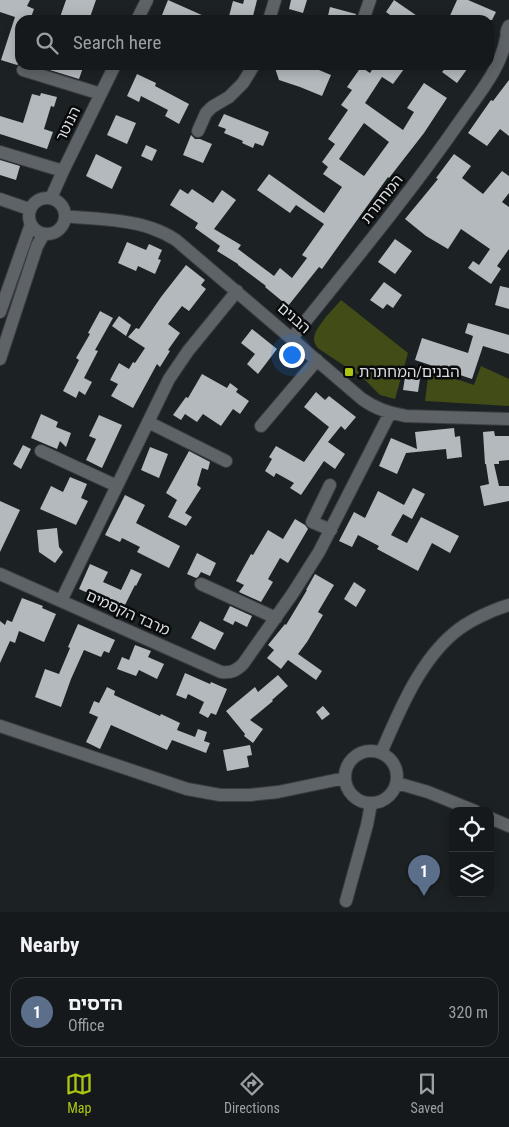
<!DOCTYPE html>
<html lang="en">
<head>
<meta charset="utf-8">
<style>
	body { margin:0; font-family:"Roboto Condensed","Noto Sans Hebrew",sans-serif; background:#1e2224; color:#f1f3f6 }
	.controls { position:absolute; right:15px; bottom:15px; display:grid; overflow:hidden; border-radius:10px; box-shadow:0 2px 12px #0003 }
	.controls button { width:45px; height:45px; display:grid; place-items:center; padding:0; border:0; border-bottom:1px solid #34383a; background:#15191b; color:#f1f3f6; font:25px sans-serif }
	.you { position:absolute; left:291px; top:354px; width:18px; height:18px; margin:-12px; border:4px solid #fff; border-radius:50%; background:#1a73e8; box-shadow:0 0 0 8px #1a73e833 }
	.badge { display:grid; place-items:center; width:32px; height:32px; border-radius:50%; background:#acc613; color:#fff; font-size:16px; font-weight:700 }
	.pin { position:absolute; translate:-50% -41px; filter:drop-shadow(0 1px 2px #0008) }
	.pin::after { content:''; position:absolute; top:26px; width:18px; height:15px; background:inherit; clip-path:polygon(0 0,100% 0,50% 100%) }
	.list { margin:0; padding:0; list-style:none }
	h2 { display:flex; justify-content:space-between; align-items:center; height:65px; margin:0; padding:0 20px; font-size:21px }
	h2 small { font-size:16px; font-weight:400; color:#9da0a3 }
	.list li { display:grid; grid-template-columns:32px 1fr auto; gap:15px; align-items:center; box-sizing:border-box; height:70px; margin:0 10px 10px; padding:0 10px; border:1px solid #34383a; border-radius:15px }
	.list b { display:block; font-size:19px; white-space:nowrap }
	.list p { margin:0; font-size:16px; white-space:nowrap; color:#9da0a3 }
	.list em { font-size:16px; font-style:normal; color:#9da0a3 }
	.icon { flex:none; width:28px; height:28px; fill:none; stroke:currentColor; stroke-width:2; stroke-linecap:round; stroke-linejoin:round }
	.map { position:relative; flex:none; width:509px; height:912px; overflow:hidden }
	.search { position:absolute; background:#15191b; box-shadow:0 2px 12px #0003; left:15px; right:15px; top:15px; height:55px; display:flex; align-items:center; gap:12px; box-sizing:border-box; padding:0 18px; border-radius:15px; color:#9da0a3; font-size:19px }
	.sheet { height:145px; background:#15191b }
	nav { display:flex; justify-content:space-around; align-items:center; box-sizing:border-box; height:70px; border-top:1px solid #34383a; background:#15191b; font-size:14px; color:#9da0a3 }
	nav a { display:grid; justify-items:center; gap:2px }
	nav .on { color:#acc613 }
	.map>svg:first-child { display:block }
</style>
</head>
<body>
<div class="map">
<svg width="509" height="912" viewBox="0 0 509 912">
	<rect width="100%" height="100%" fill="#1c2124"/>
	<path fill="#424c17" d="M341,300L408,353L395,399L380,395L363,378L319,349C308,338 318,328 325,318C330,312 336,306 341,300Z
		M481,366L509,379V406L425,401L429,370L474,385Z"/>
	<path fill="#b3b9bd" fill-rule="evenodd" d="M0,0H30L27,6L34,9L30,20H20V63L17,65L1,60L15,17L0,12Z
		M66,0H96L89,20H59Z
		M168,0L213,20H160Z
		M244,0H257L252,20H228L233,1L243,4Z
		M291,0H307L303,13L289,9Z
		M394,0L423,20H397L386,12Z
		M457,0H468L496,12L492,20H448Z
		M330,7L356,14L355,20H327Z
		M40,65H84L79,79L40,67Z
		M274,65H307L331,75L322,96L300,87L279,80Z
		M375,65H398L404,69L393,84L382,77L365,103L403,130L414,112L407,108L424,83L447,98L424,133L389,178L388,177L322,269L319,267L288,306L265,287L266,286L238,265V264L217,251L220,246L195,228L198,223L170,205L180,189L188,194L192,189L213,203L222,190L236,200L214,229L241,245L238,249L274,276L280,268L292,278L307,258L302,255L324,224L296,205L290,213L257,190L269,174L324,213L342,187L323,174L328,167L322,162L335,144L328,139L348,110L341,105L352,90L347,87L361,67L370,73ZM364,123L389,142L364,176L339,159Z
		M448,65H470L457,83L442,72Z
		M137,74L156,83L155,86L189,104L179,124L165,116L168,110L141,96L139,102L127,96Z
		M509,80V136L500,129L487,146L468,133L491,100L493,101Z
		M41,93L57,97L54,107L51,106L44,129L53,132L47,149L0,134V116L23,123L32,94L40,96Z
		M224,114L269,132L263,146L255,143L253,148L242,143L243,141L224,133L226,129L218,126Z
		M116,115L136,123L127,144L107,135Z
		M191,135L195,139H200L212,144L203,163L183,155Z
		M146,145L157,150L152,161L141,156Z
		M96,154L122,167L112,189L86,176Z
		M454,154L471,166L462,178L483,194L502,171L509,176V193L502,202L509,207V249L497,266L501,269L491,284L468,268L473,261L479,265L490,249L461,229L448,249L426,236L405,219L438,179L436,178Z
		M0,160L20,166L16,180L0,175Z
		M395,239L412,251L395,274L378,262Z
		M127,242L146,250L149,244L162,250L158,259L161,260L155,274L138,266L136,271L118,263Z
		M186,265L205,280L201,285L206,289L189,311L182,306L168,324L180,333L168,350L170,351L160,367L157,364L133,408L111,396L118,384L110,380L119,363L129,369L133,362L135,363L145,348L128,337L136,328L139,329L161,297Z
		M384,282L402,295L393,308L387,304L383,309L370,300Z
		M500,286L509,288V309L495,305Z
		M100,311L113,318L95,350L98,351L84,378L92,382L85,395L79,391L76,398L63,391L79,360L76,358L90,334L88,333Z
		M119,316L131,325L126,336L112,326Z
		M468,323L509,335V354L483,346L472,379L415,360L422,338L468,353L473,336L465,333Z
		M252,329L277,349L258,374L247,364L255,354L241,343Z
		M202,374L227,388L230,383L238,389L236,392L249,401L240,414L233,409L221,426L203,414L197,422L185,414L181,420L173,415L186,397L188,398Z
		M405,377L420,379L418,392L403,390Z
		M316,392L325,400L329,396L356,417L345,430L341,426L328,442L345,454L335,469L324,461L301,495L290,488L294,483L276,473L274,477L265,471L272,459L269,457L276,446L304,462L329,427L304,407Z
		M41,414L58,422L56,427L71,433L66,447L60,441L57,449L31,438Z
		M99,415L122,425L102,468L86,460L96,439L89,436Z
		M454,428L455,437L460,436L462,457L447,459L446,449L406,453L397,474L379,466L391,438L417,449L415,432Z
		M494,431L495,436H509V460L499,461V464H494L499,486H509V501L484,506L480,486L489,484L486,464H485L483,432Z
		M23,445L31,449L21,469L13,464Z
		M150,447L168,454L159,478L141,470Z
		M189,451L210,462L208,470L202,468L197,485L201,488L185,513L192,517L186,526L168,517L177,500L166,493Z
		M70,477L87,484L81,498L88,501L76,525L40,509L51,486L63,492Z
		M413,488L425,494L412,519L403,514L391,535L407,543L421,517L459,536L450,553L432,543L418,571L377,549L379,546L358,535L352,547L339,541L354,512L365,518L378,491L404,505Z
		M125,495L145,505L136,523L180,546L169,568L137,552L140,547L122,538L120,542L105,535Z
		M0,501L20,510L0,552Z
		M295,519L305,525L308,529L288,563L280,558L268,579L273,582L261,602L239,592L244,585L236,581L251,554L253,555L268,530L283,539Z
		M57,528L59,547L63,552L55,563L39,552L37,530Z
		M197,553L216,563L210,576L201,572L198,577L196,578L187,574Z
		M90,564L108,572L103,582L121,590L131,569L142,574L136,586L135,585L123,609L79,589Z
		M315,574L334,585L318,612L323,615L307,642L298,654L322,671L316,680L288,660L281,669L267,658L274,650L268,645L285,624L286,625L307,590H306Z
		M354,582L366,590L356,607L344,599Z
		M22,598L43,606L42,608L56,614L44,642L19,631L15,643L10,641L0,663V621L5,625L7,620L12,622Z
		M230,606L252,616L247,627L235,621L233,625L223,620Z
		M200,621L224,633L215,650L191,638Z
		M78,624L115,640L109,653L104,651L101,657L84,650L71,679L61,707L35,697L45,669L59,674L70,648L68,647Z
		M135,645L151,651L148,657L164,664L157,679L139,670L136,676L117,669L122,657L129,660Z
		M185,673L210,684L211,682L227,689L216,715L211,713L208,718L199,713L204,702L188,694L186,699L176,695Z
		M278,675L288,686L272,700L273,701L250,720L263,729L253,743L244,736L245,734L226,711L255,687L258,692Z
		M107,687L115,691L114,695L160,716L161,714L180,723L177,730L195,737L198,729L207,732L204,741L210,743L206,753L172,740L167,750L111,725L100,749L86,742L98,717L89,713L94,701L99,703Z
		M323,706L330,714L322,720L316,712Z
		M250,745L252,755L247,756L249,767L227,771L223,750Z"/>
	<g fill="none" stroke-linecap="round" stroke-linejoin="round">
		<g stroke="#3a3d40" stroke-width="14">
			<path id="minor" d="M137,20L147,0
				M269,20L275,0
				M363,20L370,0
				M509,26C505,32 506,37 509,43
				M23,70L101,94
				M198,131L206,113L212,107L229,97L243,83L254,65
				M0,152L63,171
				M29 216a18 18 0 1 1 36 0a18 18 0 1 1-36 0Z
				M51,198L63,171L115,65
				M0,199L29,209
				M65,216C91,219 126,219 151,228C160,231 168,235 176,240L362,399C376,409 389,413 406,416L509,419
				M0,312L31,224
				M292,338C349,267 408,196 460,121C477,96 501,69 506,38
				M0,359L37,246L44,234
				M148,422L226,461
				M261,426L317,360
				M41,451L117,486
				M330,485L312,522L331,530
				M0,574L221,672C231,673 236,671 243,664L293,593L319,552L390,413
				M201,584L276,618
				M61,601L169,379L188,351L237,291
				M0,726L187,789L220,795H250L278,792L345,778
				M345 777a26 26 0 1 1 52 0a26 26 0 1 1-52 0Z
				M381,753C399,712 419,662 454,633C468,621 492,610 509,605
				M397,783L428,792L475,811
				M490,818L509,826
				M346,901L367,825L371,804"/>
		</g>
		<use href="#minor" stroke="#5e6367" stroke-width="12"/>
	</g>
	<rect fill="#acc613" stroke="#080a0b" stroke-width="2" x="344" y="367" width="10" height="10" rx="2.5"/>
	<g text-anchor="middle" stroke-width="5" stroke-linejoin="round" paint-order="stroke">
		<g font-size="15" fill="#dbdee0" stroke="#080a0b">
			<text transform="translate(68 124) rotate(-64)" y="5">הנוטר</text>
			<text transform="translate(382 199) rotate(-52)" y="5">המחתרת</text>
			<text transform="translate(294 318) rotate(41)" y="5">הבנים</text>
			<text transform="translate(128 613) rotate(24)" y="5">מרבד הקסמים</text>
		</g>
		<g font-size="15" fill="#dbdee0" stroke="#080a0b" text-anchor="start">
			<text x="359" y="377">הבנים/המחתרת</text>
		</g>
	</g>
</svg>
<div class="controls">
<button><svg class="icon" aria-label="locate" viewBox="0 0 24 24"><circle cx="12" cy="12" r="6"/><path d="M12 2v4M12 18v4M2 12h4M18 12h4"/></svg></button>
<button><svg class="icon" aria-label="layers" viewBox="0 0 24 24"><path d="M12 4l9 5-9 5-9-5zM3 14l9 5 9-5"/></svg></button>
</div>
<div class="you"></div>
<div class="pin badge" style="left:424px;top:896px;background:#5c6f8a">1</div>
<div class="search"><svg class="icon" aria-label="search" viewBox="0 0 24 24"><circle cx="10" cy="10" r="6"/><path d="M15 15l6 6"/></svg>Search here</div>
</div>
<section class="sheet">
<h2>Nearby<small></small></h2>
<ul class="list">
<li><span class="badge" style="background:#5c6f8a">1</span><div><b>הדסים</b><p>Office</p></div><em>320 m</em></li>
</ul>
</section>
<nav>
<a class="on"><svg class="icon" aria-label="map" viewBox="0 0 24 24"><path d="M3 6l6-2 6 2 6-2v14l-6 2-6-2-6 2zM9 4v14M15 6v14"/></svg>Map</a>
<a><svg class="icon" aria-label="directions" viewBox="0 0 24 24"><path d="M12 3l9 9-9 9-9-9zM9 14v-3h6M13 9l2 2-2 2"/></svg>Directions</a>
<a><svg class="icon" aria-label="saved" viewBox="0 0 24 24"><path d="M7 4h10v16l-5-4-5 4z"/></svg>Saved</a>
</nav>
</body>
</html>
